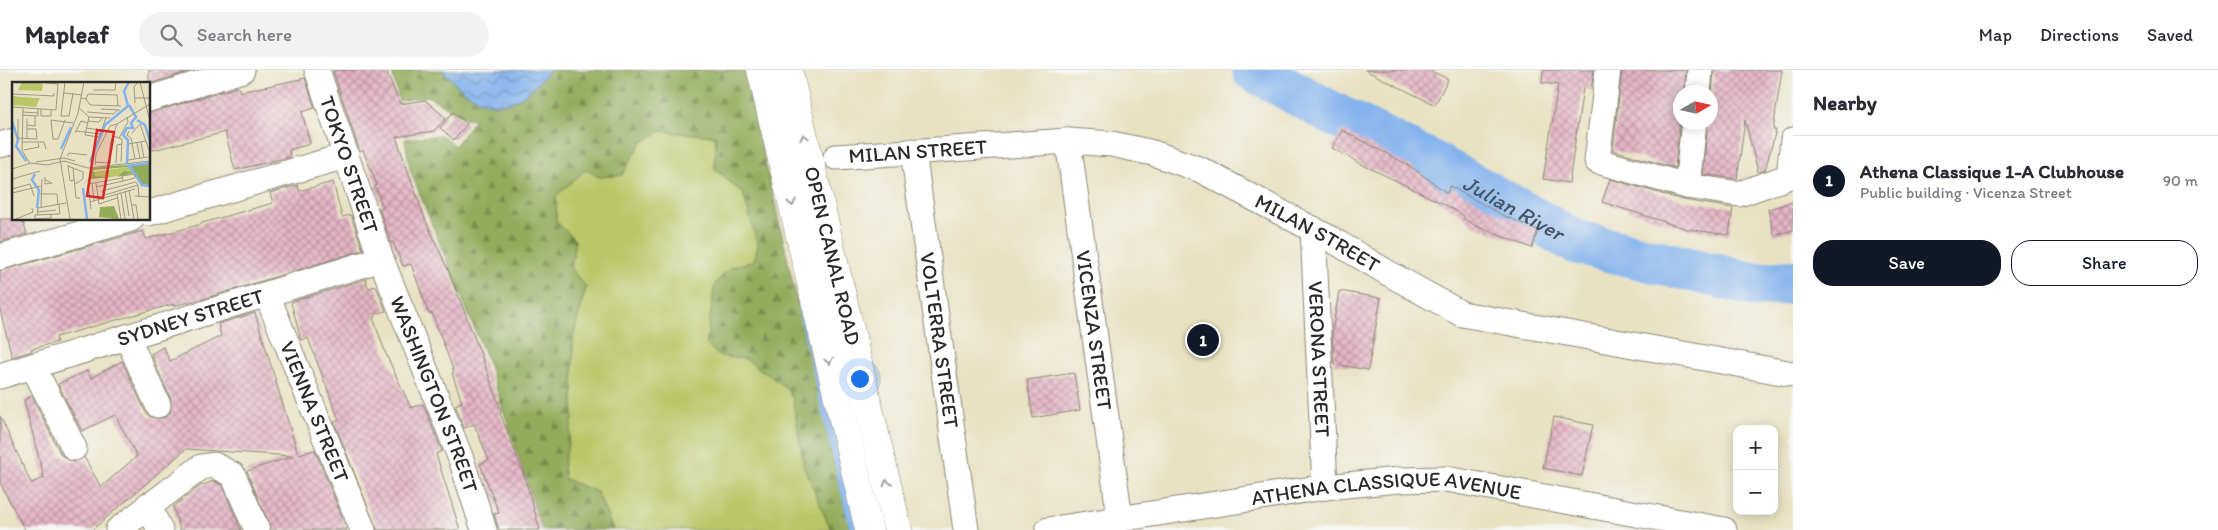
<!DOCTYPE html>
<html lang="en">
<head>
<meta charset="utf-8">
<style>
	body { margin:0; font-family:Itim,sans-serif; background:#f2f2f3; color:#2b2b33 }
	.controls { position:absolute; right:15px; bottom:15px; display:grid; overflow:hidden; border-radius:10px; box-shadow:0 2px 12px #0003 }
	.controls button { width:45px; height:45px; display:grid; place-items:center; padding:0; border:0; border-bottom:1px solid #e1e1e2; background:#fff; color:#2b2b33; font:25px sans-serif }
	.compass { position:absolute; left:1673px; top:15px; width:45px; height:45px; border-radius:50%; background:#fff; box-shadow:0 2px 12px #0003; rotate:81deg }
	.you { position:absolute; left:859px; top:308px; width:18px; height:18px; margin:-12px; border:4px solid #fff; border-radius:50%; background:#1a73e8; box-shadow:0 0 0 8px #1a73e833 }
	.badge { display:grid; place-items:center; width:32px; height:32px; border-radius:50%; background:#111827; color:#fff; font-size:16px; font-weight:700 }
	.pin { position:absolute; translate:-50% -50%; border:2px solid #fff; box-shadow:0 1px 5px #0006 }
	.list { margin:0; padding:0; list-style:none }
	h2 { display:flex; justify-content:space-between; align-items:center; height:65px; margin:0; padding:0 20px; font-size:21px }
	h2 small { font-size:16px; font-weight:400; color:#7c7c81 }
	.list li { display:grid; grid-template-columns:32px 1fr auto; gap:15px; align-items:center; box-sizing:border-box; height:90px; padding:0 20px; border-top:1px solid #e1e1e2 }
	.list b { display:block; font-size:19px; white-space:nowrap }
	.list p { margin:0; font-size:16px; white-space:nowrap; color:#7c7c81 }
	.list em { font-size:16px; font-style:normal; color:#7c7c81 }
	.actions { display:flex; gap:10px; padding:15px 20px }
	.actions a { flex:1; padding:11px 0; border:1px solid #111827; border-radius:20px; text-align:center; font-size:18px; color:#111827 }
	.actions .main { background:#111827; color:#fff }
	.icon { flex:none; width:28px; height:28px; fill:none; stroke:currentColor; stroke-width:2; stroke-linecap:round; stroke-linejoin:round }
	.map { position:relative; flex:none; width:1793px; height:460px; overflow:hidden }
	header { display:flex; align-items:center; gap:30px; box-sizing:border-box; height:70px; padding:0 25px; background:#fff; border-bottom:1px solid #e1e1e2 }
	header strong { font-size:24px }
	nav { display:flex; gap:28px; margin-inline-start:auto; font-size:18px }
	.search { width:350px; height:45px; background:#f2f2f3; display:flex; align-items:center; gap:12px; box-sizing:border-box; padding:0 18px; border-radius:28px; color:#7c7c81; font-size:19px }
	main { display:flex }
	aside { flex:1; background:#fff }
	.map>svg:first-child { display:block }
</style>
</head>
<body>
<header>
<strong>Mapleaf</strong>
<div class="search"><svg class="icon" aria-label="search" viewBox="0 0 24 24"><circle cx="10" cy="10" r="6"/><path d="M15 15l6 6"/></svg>Search here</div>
<nav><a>Map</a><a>Directions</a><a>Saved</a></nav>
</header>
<main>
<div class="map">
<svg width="1793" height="460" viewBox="0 0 1793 460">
	<defs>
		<pattern id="forest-firs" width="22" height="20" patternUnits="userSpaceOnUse" patternTransform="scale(1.25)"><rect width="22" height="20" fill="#93ac5c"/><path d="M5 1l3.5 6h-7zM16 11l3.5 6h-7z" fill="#788c4c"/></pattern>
		<pattern id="water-waves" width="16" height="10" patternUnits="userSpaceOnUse" patternTransform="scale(1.25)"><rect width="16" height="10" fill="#83b2ed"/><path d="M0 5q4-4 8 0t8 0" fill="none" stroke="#6b91c0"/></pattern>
		<pattern id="building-cross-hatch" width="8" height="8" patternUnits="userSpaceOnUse" patternTransform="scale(1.25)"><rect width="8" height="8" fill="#e5b5c6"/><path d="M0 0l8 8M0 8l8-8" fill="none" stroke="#ba93a1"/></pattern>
	</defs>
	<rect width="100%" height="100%" fill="#f6f6f2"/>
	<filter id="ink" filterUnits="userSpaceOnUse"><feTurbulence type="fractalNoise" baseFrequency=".02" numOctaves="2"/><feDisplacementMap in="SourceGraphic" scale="10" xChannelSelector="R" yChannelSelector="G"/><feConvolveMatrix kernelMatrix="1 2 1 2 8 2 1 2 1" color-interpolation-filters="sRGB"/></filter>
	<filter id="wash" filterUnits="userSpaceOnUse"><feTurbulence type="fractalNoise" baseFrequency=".0096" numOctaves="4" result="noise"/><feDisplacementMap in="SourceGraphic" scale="20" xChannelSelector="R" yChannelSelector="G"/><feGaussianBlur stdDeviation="1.12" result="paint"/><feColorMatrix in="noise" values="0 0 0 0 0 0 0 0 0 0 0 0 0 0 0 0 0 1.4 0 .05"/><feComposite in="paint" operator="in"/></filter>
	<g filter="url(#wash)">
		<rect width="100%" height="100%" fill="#e8e2c2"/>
		<path fill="#bac768" stroke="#72794a" d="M660,61L716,66L715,99L743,123L758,175L754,191L729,198L719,286L746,289L787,318L793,329L804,397L831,460H613L597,422L565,409L563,398L573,349V267L586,217L571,199L575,170L556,151V125L585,99L600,107L622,105L641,73Z"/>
		<path fill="url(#forest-firs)" stroke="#5f6c44" d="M392,0H442C466,26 495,49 528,22C536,16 543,7 550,0H744L850,460H831L804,397L793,329L787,318L746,289L719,286L706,274L715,214L729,198L754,191L758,175L743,123L715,99L716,66L660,61L641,73L622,105L600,107L585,100L556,126V151L575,171L571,199L586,217L573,267V349L563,398L565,409L597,422L613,460H542L487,290L410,100L405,69L441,65L455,76L475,49L465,48L428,26L399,31Z"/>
		<path fill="url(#water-waves)" stroke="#576e8c" d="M442,0H550C543,7 536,16 528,22C495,49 466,26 442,0Z"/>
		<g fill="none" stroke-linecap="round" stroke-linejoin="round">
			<path stroke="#83b2ed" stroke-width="8" d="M802,240L854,460"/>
			<path stroke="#83b2ed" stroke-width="44" id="s1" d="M1254,0L1331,43L1435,94L1576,172L1755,215L1793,212"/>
		</g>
		<g id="blocks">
			<path fill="url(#building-cross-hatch)" d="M149,0H194L149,14Z
				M338,0H386L400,34L425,30L446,48L434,61L396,67L425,149L450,204L483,290L502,342L500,343L523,402L540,460H499L494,444L499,443L480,394L489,390L474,354L464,358L455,335L462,332L452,303L454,302L432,243L429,244L411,194L403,196L393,172L391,173L379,138L383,137L375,116L377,115L363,80L360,82L333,1Z
				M1365,0H1429L1448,9L1435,35Z
				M1543,0H1594L1591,19L1583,18L1569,113L1543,109L1558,15L1542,13Z
				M1622,0H1686L1684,22H1680V48L1675,98L1613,80Z
				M1714,0H1782L1773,60H1776L1765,100L1758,102L1745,50L1737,109L1703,104L1708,52H1710Z
				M305,8L315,38L302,42L310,74L289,80L290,87L235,100L225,62L149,81V43L238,17L240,22Z
				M453,42L467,54L454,70L440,58Z
				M1342,60L1410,96L1447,123L1450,116L1502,145L1538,160L1532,178L1476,156L1463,148L1464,146L1442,133L1359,93L1332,78Z
				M1610,109L1683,130L1733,138L1729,165L1687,159L1602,132Z
				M333,112L342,147L351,145L363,180L203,229L173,236V234L56,267L57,272L31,279L32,281L12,287L0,240V201L143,161L146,169L202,154V153L273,133L270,123L298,115L299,121Z
				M1793,132V160L1774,165L1768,139Z
				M0,149H22L27,164L0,172Z
				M366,209L368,218L376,216L386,241L375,244L376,247L373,248L386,284L411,338L423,334L442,381L436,384L460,460H377L334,352L339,350L308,268L301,270L291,232Z
				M1339,221L1381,228L1368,300L1334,294L1332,263Z
				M255,243L298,384L315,380L347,460H271L247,401L293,386L186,379L92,460H25L0,413V346L31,413L44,408L24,330L32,326L61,385L73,392L84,387L101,417L137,386L115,345L82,361L58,314L87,301L91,308L122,291L145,341L150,347L164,348L170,343L171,330L151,284L163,277L170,291L221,266L218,254Z
				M1074,303L1080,340L1033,348L1027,310Z
				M1554,347L1593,355L1582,406L1543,398Z
				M214,411L222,415L241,460H180L173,437L200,416Z"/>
		</g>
	</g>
	<g filter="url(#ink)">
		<use href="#blocks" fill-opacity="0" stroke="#8a8676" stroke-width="1"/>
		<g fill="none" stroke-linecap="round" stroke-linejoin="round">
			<g stroke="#8a8676" stroke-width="27">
				<g id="minor">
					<path id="s2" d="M317,0L381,189L461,389L484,460"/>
					<path d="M1608,0L1597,91L1687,116L1739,124L1793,105"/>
					<path d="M1698,22L1700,0"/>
					<path d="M149,29L242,0"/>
					<path id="s3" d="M1068,71L1120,449"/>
					<path d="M0,75L14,71"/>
					<path id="s4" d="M913,81L966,460"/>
					<path id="s5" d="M836,87L1068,71L1112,74L1153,83L1201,100L1331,169L1388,203L1462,244L1793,304"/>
					<path d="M1789,106L1793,70"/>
					<path d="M1687,116L1694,52"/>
					<path d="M149,143L345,86"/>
					<path id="s6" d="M1313,159L1325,417"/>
					<path d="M0,187L131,149"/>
					<path id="s7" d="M267,225L363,460"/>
					<path d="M127,267L158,335"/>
					<path d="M33,296L74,378"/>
					<path id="s8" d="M0,306L381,189"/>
					<path d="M148,435L160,460"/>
					<path d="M118,460L201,397L214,395L233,405L257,460"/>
					<path id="s9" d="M1048,460L1325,417L1399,410L1446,409L1724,460"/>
				</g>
			</g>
			<g stroke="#8a8676" stroke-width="29">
				<g id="major">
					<path d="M761,0L869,460"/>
					<path id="s10" d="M788,0L898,460"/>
				</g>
			</g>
			<use href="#minor" stroke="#fff" stroke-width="25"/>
			<use href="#major" stroke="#fff" stroke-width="28"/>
		</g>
		<defs><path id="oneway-chevron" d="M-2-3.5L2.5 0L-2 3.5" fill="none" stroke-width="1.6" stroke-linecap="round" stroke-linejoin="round" transform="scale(1.25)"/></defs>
		<g stroke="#a0a0a0">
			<use href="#oneway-chevron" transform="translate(804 67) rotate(-103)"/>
			<use href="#oneway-chevron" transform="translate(792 133) rotate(77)"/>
			<use href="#oneway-chevron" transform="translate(829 291) rotate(77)"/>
			<use href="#oneway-chevron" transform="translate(887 413) rotate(-103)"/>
		</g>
	</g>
	<g text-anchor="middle" stroke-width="4.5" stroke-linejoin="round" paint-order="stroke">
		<g font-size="21" fill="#2b2b2b" stroke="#f6f6f2">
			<text dy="7" stroke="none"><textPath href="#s5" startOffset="82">MILAN STREET</textPath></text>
			<text dy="7" stroke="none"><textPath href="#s2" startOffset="100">TOKYO STREET</textPath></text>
			<text dy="7" stroke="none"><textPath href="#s5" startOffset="502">MILAN STREET</textPath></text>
			<text dy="7" stroke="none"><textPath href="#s10" startOffset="191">OPEN CANAL ROAD</textPath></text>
			<text dy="7" stroke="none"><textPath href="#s8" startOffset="199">SYDNEY STREET</textPath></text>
			<text dy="7" stroke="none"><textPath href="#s3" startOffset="191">VICENZA STREET</textPath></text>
			<text dy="7" stroke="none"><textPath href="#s4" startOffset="191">VOLTERRA STREET</textPath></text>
			<text dy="7" stroke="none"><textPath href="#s6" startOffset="130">VERONA STREET</textPath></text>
			<text dy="7" stroke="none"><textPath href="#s2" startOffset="345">WASHINGTON STREET</textPath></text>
			<text dy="7" stroke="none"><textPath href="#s7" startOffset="126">VIENNA STREET</textPath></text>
			<text dy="7" stroke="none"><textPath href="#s9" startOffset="342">ATHENA CLASSIQUE AVENUE</textPath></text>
		</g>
		<g font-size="22" font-style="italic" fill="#455465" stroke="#f6f6f2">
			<text dy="8" stroke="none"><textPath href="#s1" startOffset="294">Julian River</textPath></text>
		</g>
	</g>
	<g transform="translate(12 12)">
		<rect width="138" height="138" fill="#e8e2c2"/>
		<path d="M10,0H31L30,9L6,8ZM0,14L21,16H28L24,25L0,23ZM116,85L120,90L101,95L82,94L81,90Z" fill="#bac768"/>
		<path d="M137,81V105L129,103L122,91L105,95L112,89L120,90L116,85L81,88L83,94L101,95L79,97L71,102L79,96L78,86ZM102,124L107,137L87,135L88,125Z" fill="#93ac5c"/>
		<path fill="none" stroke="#83b2ed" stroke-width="2.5" d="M125,38L133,43L138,59M0,39L6,58L4,64L14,79M49,67L59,45M78,80L93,43L116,24L112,9L117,0M115,81L116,58L111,53L115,46H121L119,41L124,35L117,23M117,83L130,103L138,104M114,84L137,81M23,92L20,98L27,108L25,126M71,106L75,137"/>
		<path fill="none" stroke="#9c9986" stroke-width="1" d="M128,0L138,39M81,8H103L104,0M52,11L70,13M0,12L42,14V11M69,16L74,17L76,12L105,13L106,24M122,16H138M74,17L78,23L109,24M123,21L122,5L126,0M1,25L44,28L46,2L34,1M11,26L10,68L18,82M67,26L77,35L73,53M29,27V34H39V28M89,27L108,28M11,30L26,31M75,30L101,32L106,28M10,33L26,34V27M49,34L53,0M49,34H57L61,11M77,35L98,36M6,37V56L25,57L24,47H15M15,37V57M76,39L87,40L90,36M15,43L23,44V34M74,46L89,48M64,49L89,52M117,49L115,53L119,56L123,77M63,51L69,39L76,41M120,51L128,42L138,71M73,53L87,55L94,36M101,54L110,57L109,80M107,56L116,40L115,35M46,57H41L39,38L61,41M46,57L53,38M10,60H32L34,67M129,60L132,76M125,61L128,77M116,62L134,59M12,68L27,65L26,61M55,74L57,71L75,73M116,78L136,75M24,80L52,76L63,79M83,80L98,81M104,81L105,63L110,62M98,82V63L105,42L138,22M56,83L58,99L62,98M83,83L84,72L98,44L105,42M56,84L71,90V97L63,102M61,86L64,116H68M0,87L19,81L35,83L52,79L76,86L138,79M0,97L28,89M33,98L40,101L33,102V95M80,101L82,119M84,101L87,122L105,116M126,103L93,113L90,109L124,100L126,103L127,115M84,105L111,99L123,96V92L110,94L111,99M0,107L18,102L22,114M117,108L122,137M113,109L117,134M0,111L29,104M109,111L113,137M28,112H45L46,123M105,112L109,137M123,114L138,115M78,120L123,107M120,123H124L126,137M29,125L30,97M79,127L76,102L110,96M26,130L44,128M23,133L48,132L47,123M23,133V137L39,136V132M25,133L26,126L54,121M4,137L21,130L20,126M58,137L48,77L66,31L72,0"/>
		<path fill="#d62828" fill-opacity="0.15" stroke="#d62828" stroke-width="2.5" d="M85,48L102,50L91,116L75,114Z"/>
		<rect width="138" height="138" fill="none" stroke="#2b2b2b" stroke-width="2.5"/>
	</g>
</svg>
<div class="controls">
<button>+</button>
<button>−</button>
</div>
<svg class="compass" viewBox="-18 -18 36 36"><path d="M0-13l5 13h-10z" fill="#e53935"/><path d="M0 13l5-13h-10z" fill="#7c7c81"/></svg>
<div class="you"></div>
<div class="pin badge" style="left:1203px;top:270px">1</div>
</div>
<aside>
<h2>Nearby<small></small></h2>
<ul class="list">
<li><span class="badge">1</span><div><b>Athena Classique 1-A Clubhouse</b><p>Public building · Vicenza Street</p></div><em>90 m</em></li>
</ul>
<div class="actions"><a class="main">Save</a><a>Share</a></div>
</aside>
</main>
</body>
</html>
